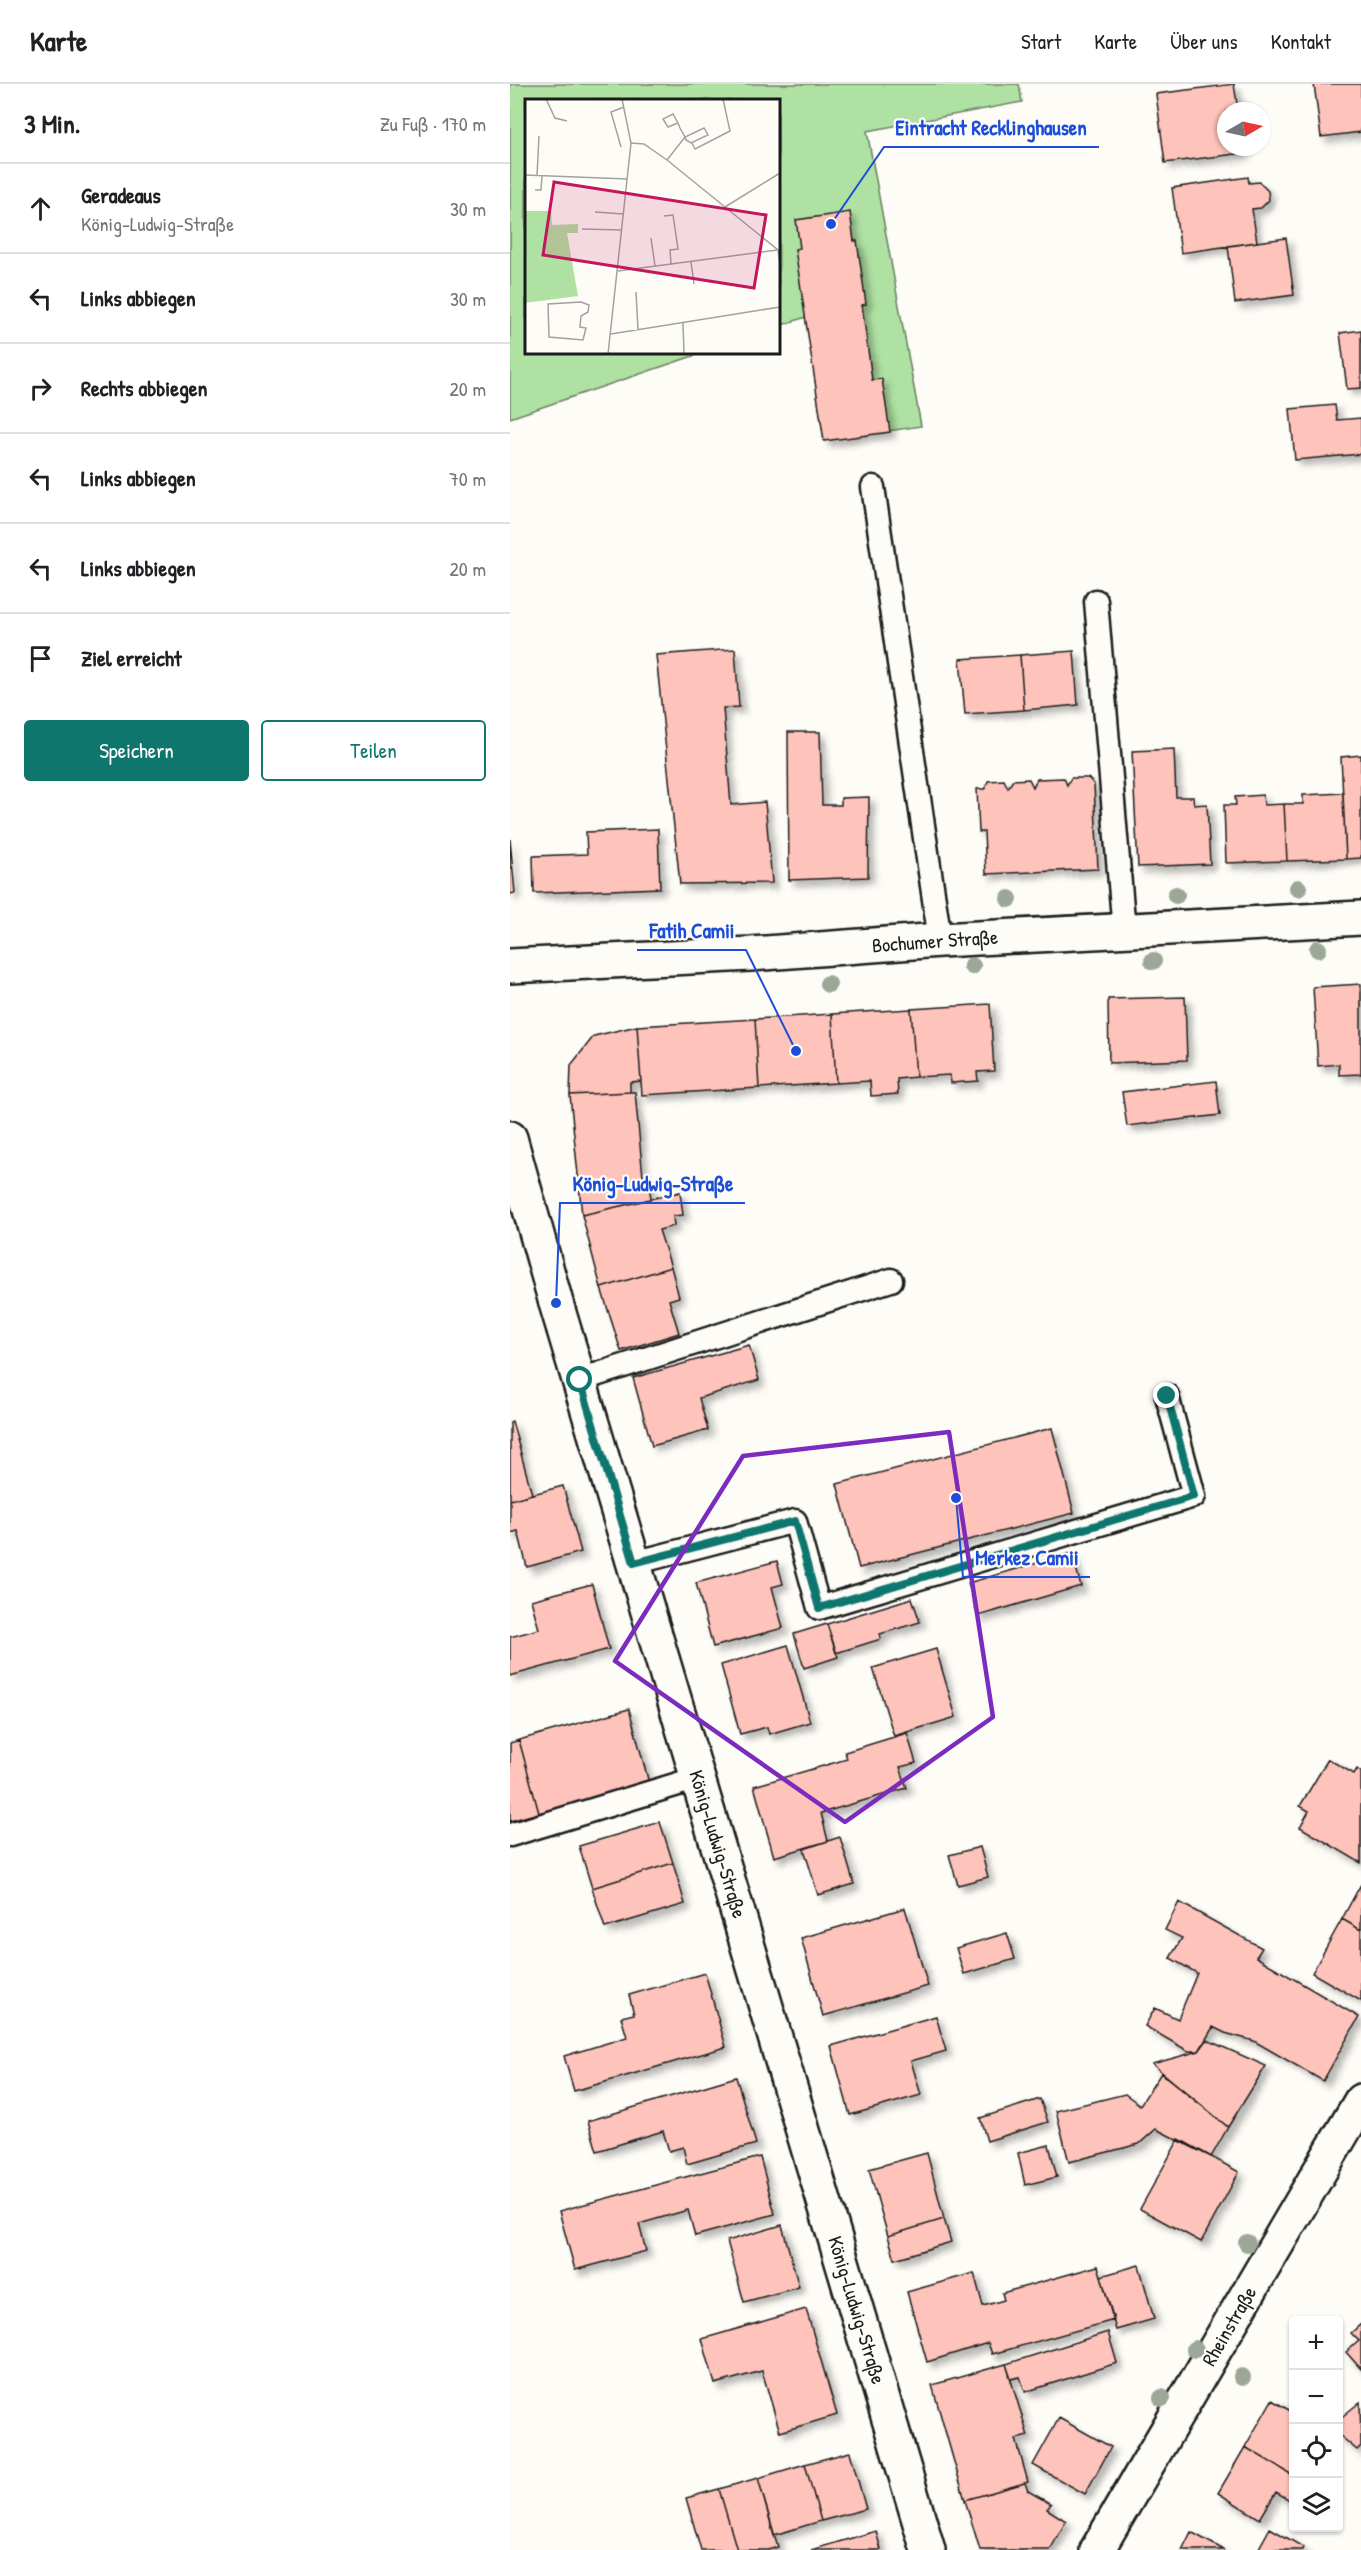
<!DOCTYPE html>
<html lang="de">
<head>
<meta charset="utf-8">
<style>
	body { margin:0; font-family:"Patrick Hand",sans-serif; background:#f6f6f6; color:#202124 }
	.controls { position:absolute; right:18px; bottom:18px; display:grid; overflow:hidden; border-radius:6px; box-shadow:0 2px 4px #0004 }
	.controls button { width:54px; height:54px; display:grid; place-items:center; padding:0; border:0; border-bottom:2px solid #e0e0e0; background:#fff; color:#202124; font:30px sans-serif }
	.compass { position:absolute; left:707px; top:18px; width:54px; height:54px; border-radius:50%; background:#fff; box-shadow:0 2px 4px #0004; rotate:81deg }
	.stop { position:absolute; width:18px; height:18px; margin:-14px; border:4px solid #0f766e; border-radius:50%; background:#fff }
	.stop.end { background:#0f766e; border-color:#fff; box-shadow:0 2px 6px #0008 }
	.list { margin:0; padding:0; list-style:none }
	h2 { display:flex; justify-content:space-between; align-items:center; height:78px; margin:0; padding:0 24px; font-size:26px }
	h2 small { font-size:20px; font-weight:400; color:#757577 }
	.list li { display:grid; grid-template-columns:39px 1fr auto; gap:18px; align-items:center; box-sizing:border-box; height:90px; padding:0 24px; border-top:2px solid #e0e0e0 }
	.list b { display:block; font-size:22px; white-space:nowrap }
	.list p { margin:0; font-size:20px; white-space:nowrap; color:#757577 }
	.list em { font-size:20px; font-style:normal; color:#757577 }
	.actions { display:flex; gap:12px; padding:18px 24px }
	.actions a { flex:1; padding:14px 0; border:2px solid #0f766e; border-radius:6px; text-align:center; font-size:21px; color:#0f766e }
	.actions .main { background:#0f766e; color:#fff }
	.icon { flex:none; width:33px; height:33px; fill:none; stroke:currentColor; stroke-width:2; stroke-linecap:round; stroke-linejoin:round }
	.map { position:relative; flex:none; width:851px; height:2466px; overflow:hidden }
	header { display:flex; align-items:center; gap:36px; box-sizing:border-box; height:84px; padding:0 30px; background:#fff; border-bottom:2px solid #e0e0e0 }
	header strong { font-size:28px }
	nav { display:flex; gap:33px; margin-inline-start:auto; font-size:21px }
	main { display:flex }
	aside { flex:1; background:#fff }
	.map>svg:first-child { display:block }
</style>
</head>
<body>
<header>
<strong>Karte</strong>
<nav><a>Start</a><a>Karte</a><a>Über uns</a><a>Kontakt</a></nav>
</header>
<main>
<aside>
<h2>3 Min.<small>Zu Fuß · 170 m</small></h2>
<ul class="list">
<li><svg class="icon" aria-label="ahead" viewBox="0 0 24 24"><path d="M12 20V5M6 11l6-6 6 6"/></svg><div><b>Geradeaus</b><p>König-Ludwig-Straße</p></div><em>30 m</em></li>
<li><svg class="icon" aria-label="left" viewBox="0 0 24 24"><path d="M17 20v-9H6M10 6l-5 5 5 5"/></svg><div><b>Links abbiegen</b></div><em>30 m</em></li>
<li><svg class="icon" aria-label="right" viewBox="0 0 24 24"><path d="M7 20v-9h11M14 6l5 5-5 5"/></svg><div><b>Rechts abbiegen</b></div><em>20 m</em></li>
<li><svg class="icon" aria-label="left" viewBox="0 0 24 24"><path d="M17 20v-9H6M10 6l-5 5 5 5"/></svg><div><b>Links abbiegen</b></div><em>70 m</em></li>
<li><svg class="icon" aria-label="left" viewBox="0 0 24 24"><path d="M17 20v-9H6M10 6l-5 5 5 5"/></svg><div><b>Links abbiegen</b></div><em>20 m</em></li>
<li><svg class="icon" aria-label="arrive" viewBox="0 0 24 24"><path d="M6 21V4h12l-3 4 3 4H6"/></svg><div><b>Ziel erreicht</b></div></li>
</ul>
<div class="actions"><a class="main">Speichern</a><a>Teilen</a></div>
</aside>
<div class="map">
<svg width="851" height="2466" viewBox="0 0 851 2466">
	<defs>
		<filter id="shadow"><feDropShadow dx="5.5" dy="5.5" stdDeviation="3" flood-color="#0004"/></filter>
	</defs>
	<rect width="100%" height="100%" fill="#fdfcf7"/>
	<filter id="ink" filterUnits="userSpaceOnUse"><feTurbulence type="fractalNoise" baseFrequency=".0167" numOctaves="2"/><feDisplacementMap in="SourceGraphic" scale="12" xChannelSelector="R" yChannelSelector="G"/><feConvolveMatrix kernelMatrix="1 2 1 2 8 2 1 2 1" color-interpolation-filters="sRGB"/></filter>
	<g filter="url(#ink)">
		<path fill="#afe1a2" stroke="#667e5f" stroke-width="1.5" d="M0,0H509L512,18L357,47L411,342L314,357L296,233L269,242L268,16H16V268L192,269L0,334Z"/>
		<path fill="#fec3ba" stroke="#1c1c1c" stroke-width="1.5" filter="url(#shadow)" d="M724,0L728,27H716V63H732L733,69L655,79L646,10Z
			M804,0H851V48L811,53Z
			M738,93L739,99L749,98L758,107L759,116L751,124L742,125L747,158L671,169L662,104Z
			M340,128L344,157H347L356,220L352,221L362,296L372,295L380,348L314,357L285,165L290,164L286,136Z
			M776,154L784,211L725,219L718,162Z
			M851,246V304L837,305L830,249Z
			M825,321L827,336L851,334V370L785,376L780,325Z
			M225,565L229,623L213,624L221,721L255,718L262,799L170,800L146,571Z
			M564,567L568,621L514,626L510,571Z
			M510,571L514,626L455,630L450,575Z
			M278,648H310L312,721H331V714L359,713L358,793L279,796Z
			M664,665L666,713H683L684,721L697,720L700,780L628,783L622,667Z
			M851,671V774L836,775L831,673Z
			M554,694L557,701L561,694H578L584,700L588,785L476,790L474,748H469L467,705H475L478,697L494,696L498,704L503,696L519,695L523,703L527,695Z
			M833,709L836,775L777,777L774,720H793V711Z
			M753,711L754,721L774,720L777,777L716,779L714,721H726L725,713Z
			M148,745L150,804L24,809L23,772L77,770L76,748Z
			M0,755L5,809L0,810Z
			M851,900V990L829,991V980L808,982L803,903Z
			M675,913L677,976L599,979L598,915Z
			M480,920L484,987L467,988L468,997L441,999L440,991L406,993L401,925Z
			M401,925L406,993L387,995L388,1010L361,1012L360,997L326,999L322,930Z
			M322,930L326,999L249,1004L245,935Z
			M245,935L249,1004L132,1011L127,942Z
			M127,942L131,997L120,998V1008L60,1011L61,981L84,952Z
			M706,997L710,1031L617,1042L612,1008Z
			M120,1008H125L133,1093L138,1092L141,1115L72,1131L60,1011Z
			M170,1108L173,1131L163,1132L164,1142L149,1146L161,1183L91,1204L72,1131Z
			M161,1183L169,1213L159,1216L169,1249L111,1267L91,1204Z
			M239,1261L249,1296L189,1314L198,1346L142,1362L123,1294Z
			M2,1337L22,1410L0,1416V1338Z
			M542,1344L564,1429L349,1484L327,1400Z
			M53,1402L71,1468L17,1483L8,1447L0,1449V1416Z
			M562,1469L571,1502L468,1532L458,1499Z
			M267,1477L273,1500L262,1503L273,1544L203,1563L186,1499Z
			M82,1500L99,1565L0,1592V1553L29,1545L21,1516Z
			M402,1514L410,1538L370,1550L371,1555L326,1569L317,1540Z
			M317,1540L328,1573L294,1584L284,1550Z
			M278,1561L300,1638L259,1650L257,1643L230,1650L211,1581Z
			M426,1565L446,1633L384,1652L363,1584Z
			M119,1625L139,1699L29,1729L9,1656Z
			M397,1649L406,1679L390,1683L397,1704L311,1729L318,1757L264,1773L244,1702L337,1675L335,1668Z
			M9,1656L29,1729L0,1737V1659Z
			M818,1675L844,1690L847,1685L851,1688V1779L790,1743L799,1727L790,1722Z
			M150,1738L163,1779L82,1804L69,1762Z
			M330,1753L344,1800L308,1811L294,1765Z
			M470,1763L478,1793L448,1801L439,1771Z
			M163,1779L175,1820L95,1844L82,1804Z
			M851,1800V1846L832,1835Z
			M669,1818L752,1864L746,1873L849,1933L813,1997L744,1957L715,1949L703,1943L689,1967H678L635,1942L645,1924L668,1935L687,1889L660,1874L672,1854L655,1846Z
			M395,1824L418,1902L313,1932L291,1854Z
			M832,1835L851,1846V1917L802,1889Z
			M497,1849L505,1875L454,1890L446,1864Z
			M195,1889L216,1963L64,2007L54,1972L117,1953L111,1933L124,1930L119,1911Z
			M426,1932L436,1967L401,1977L411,2011L340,2031L321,1962Z
			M697,1956L756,1982L718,2043L642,1980L689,1967Z
			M651,1989L718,2043L701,2073L646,2045L629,2060L559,2078L546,2027L615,2010L630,2021Z
			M226,1993L246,2060L177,2080L173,2063L159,2067L153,2047L87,2067L78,2037Z
			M530,2015L538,2038L477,2057L470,2034Z
			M669,2055L729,2088L691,2158L630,2125Z
			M539,2061L547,2093L515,2101L508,2069Z
			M417,2069L434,2135L378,2152L359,2085Z
			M250,2073L265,2130L185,2152L178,2126L129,2140L136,2167L65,2186L49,2127Z
			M434,2135L441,2158L385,2175L378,2152Z
			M272,2141L289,2203L234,2218L217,2157Z
			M629,2181L644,2235L606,2246L591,2192Z
			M588,2182L604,2236L482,2270L478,2259L417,2278L397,2208L464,2189L473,2222L494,2216L492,2209Z
			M296,2225L327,2331L270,2348L252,2287L205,2300L192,2255Z
			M851,2240V2285L836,2268L849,2257L841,2249Z
			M598,2248L607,2279L515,2308L510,2293L501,2295L496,2280Z
			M496,2280L518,2352L506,2355L518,2398L455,2416L422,2301Z
			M762,2316L784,2329V2392L735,2363Z
			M850,2318L851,2362L847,2366L828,2350V2336Z
			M549,2334L601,2363L575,2410L523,2381Z
			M735,2363L784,2392L783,2418L766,2408L750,2435L708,2409Z
			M340,2368L356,2425L311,2437L295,2380Z
			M295,2380L311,2437L264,2451L248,2394Z
			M248,2394L268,2463L258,2466H227L209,2405Z
			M515,2399L518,2407L541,2420L537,2425L556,2437L540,2466H470L455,2416Z
			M209,2405L227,2466H191L176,2414Z
			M760,2444L793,2463L792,2466H753L749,2464Z
			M366,2447L371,2466H301Z
			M681,2448L714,2466H672Z"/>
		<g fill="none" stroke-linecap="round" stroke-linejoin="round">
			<g stroke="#1c1c1c" stroke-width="27">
				<path id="service" d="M363,403L430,856
					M586,517L614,847
					M70,1296L381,1196
					M124,1479L285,1437L309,1524L684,1412L657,1312
					M0,1751L188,1694"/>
			</g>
			<g stroke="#1c1c1c" stroke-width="38">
				<path id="minor" d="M0,1054L46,1219L418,2466
					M587,2466L851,2017"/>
			</g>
			<g stroke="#1c1c1c" stroke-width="38">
				<path id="secondary" d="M0,882L241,870L430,856L851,834"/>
			</g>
			<use href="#service" stroke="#fdfcf7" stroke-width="22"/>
			<use href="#minor" stroke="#fdfcf7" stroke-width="33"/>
			<use href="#secondary" stroke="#fdfcf7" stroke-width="33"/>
		</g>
		<g fill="#9da798">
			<circle cx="788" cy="804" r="9"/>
			<circle cx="666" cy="811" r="9"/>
			<circle cx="499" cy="815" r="9"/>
			<circle cx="808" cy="865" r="9"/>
			<circle cx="643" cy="877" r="9"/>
			<circle cx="462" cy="882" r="9"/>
			<circle cx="318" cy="900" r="9"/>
			<circle cx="737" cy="2159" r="9"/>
			<circle cx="685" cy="2265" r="9"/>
			<circle cx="732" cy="2293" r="9"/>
			<circle cx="652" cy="2314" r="9"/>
		</g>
	</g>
	<g fill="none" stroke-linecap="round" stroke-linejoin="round" filter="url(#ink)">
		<path stroke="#0f766e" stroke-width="8" d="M70,1296L124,1479L285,1437L309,1524L684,1412L657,1312"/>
	</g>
	<path fill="none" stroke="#7b2cbf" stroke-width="4.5" stroke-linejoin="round" d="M439,1348L483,1633L335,1738L105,1577L233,1372Z"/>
	<g text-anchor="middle" stroke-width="4.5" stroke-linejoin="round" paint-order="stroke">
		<g font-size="20" fill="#1c1c1c" stroke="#fdfcf7">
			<text transform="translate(425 857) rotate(-4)" y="7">Bochumer Straße</text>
			<text transform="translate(208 1760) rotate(73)" y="7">König-Ludwig-Straße</text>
			<text transform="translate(347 2226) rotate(73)" y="7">König-Ludwig-Straße</text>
			<text transform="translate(719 2242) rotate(-60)" y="7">Rheinstraße</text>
		</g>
	</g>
	<g transform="translate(15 15)">
		<rect width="255" height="255" fill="#fdfcf7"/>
		<path d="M0,112H26L27,126L53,125V134H42L53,197L0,204Z" fill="#afe1a2"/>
		<path fill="none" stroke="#a3a29f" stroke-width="1.5" d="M21,0L30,19L42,22M106,44L119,45L142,61L253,151L255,165M167,44L170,50L205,32L198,0M96,48L86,13L99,8M142,61L160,38L179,29L183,36L166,44L161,41L160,38L155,29L153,24L148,15L138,20L143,28L153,24M0,76L102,80M12,77L14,37M10,91H16L17,77M200,108L255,74M70,113L99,115M139,117L148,116L153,150L145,151L146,165M57,130L97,131M126,139L130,167M166,163L169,185M93,172L252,151M111,193L113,231M56,203L64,206L63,213L56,217L55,228L61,229L58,241L24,238L23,205ZM158,224L159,255M86,235L255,208M83,255L106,44L97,0"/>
		<path fill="#c2185b" fill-opacity="0.15" stroke="#c2185b" stroke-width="3" d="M29,83L241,116L229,189L18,156Z"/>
		<rect width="255" height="255" fill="none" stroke="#1c1c1c" stroke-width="3"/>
	</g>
	<path fill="none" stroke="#1d4ed8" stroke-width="2" d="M321 140L374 63H589M286 967L236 866H127M46 1219L50 1119H235M446 1414L453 1493H580"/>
	<g fill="#1d4ed8" stroke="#fdfcf7" stroke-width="2">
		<circle cx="321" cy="140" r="6"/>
		<circle cx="286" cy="967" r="6"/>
		<circle cx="46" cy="1219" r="6"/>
		<circle cx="446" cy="1414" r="6"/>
	</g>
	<g font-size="21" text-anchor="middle" font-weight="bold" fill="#1d4ed8" stroke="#fdfcf7" stroke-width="4.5" stroke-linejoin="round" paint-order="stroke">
		<text x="481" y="51">Eintracht Recklinghausen</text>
		<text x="182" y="854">Fatih Camii</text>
		<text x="143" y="1107">König-Ludwig-Straße</text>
		<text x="517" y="1481">Merkez Camii</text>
	</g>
</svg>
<div class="controls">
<button>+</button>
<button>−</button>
<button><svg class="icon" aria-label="locate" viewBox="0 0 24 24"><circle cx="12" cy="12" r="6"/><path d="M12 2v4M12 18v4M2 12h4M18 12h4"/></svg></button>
<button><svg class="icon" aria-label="layers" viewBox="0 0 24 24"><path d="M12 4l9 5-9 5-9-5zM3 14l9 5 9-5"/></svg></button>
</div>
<svg class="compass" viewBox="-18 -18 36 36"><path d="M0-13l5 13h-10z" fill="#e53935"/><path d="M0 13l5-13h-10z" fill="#757577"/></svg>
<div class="stop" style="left:70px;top:1296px"></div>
<div class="stop end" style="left:657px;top:1312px"></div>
</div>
</main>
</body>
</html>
